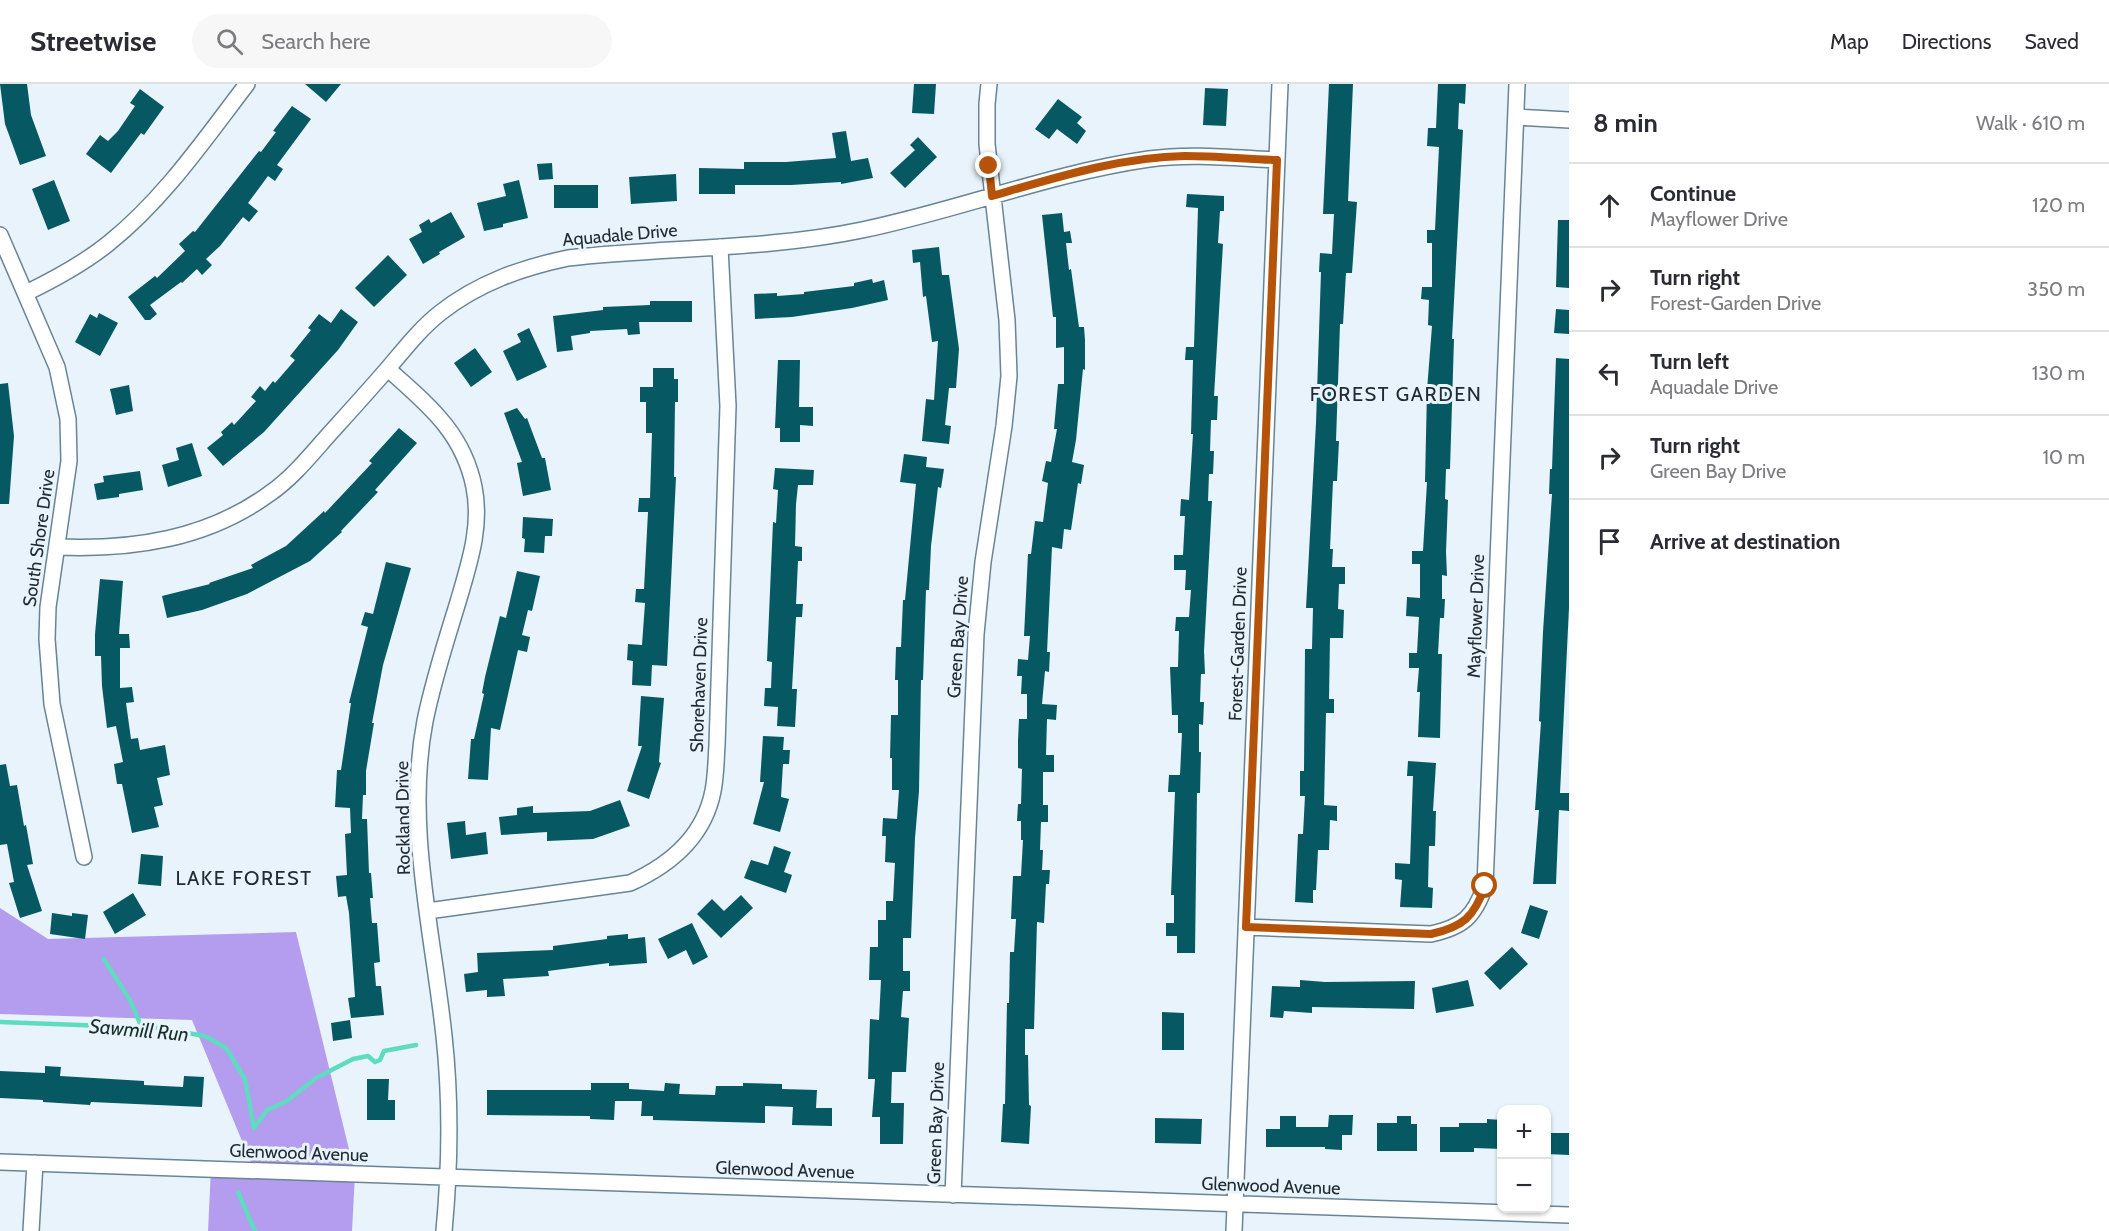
<!DOCTYPE html>
<html lang="en">
<head>
<meta charset="utf-8">
<style>
	body { margin:0; font-family:Cabin,sans-serif; background:#f7f7f7; color:#2b2b33 }
	.controls { position:absolute; right:18px; bottom:18px; display:grid; overflow:hidden; border-radius:12px; box-shadow:0 2px 4px #0004 }
	.controls button { width:54px; height:54px; display:grid; place-items:center; padding:0; border:0; border-bottom:2px solid #e1e1e2; background:#fff; color:#2b2b33; font:30px sans-serif }
	.stop { position:absolute; width:18px; height:18px; margin:-14px; border:4px solid #b45309; border-radius:50%; background:#fff }
	.stop.end { background:#b45309; border-color:#fff; box-shadow:0 2px 6px #0008 }
	.list { margin:0; padding:0; list-style:none }
	h2 { display:flex; justify-content:space-between; align-items:center; height:78px; margin:0; padding:0 24px; font-size:26px }
	h2 small { font-size:20px; font-weight:400; color:#7c7c81 }
	.list li { display:grid; grid-template-columns:39px 1fr auto; gap:18px; align-items:center; box-sizing:border-box; height:84px; padding:0 24px; border-top:2px solid #e1e1e2 }
	.list b { display:block; font-size:22px; white-space:nowrap }
	.list p { margin:0; font-size:20px; white-space:nowrap; color:#7c7c81 }
	.list em { font-size:20px; font-style:normal; color:#7c7c81 }
	.icon { flex:none; width:33px; height:33px; fill:none; stroke:currentColor; stroke-width:2; stroke-linecap:round; stroke-linejoin:round }
	.map { position:relative; flex:none; width:1569px; height:1147px; overflow:hidden }
	header { display:flex; align-items:center; gap:36px; box-sizing:border-box; height:84px; padding:0 30px; background:#fff; border-bottom:2px solid #e1e1e2 }
	header strong { font-size:28px }
	nav { display:flex; gap:33px; margin-inline-start:auto; font-size:21px }
	.search { width:420px; height:54px; background:#f7f7f7; display:flex; align-items:center; gap:15px; box-sizing:border-box; padding:0 21px; border-radius:33px; color:#7c7c81; font-size:22px }
	main { display:flex }
	aside { flex:1; background:#fff }
	.map>svg:first-child { display:block }
</style>
</head>
<body>
<header>
<strong>Streetwise</strong>
<div class="search"><svg class="icon" aria-label="search" viewBox="0 0 24 24"><circle cx="10" cy="10" r="6"/><path d="M15 15l6 6"/></svg>Search here</div>
<nav><a>Map</a><a>Directions</a><a>Saved</a></nav>
</header>
<main>
<div class="map">
<svg width="1569" height="1147" viewBox="0 0 1569 1147">
	<rect width="100%" height="100%" fill="#e8f3fb"/>
	<path fill="#b49cee" d="M0,824L48,855L296,848L355,1090L352,1147H208L211,1085L254,1086L192,936L0,930Z"/>
	<g fill="none" stroke-linecap="round" stroke-linejoin="round">
		<path stroke="#5fdbc0" stroke-width="4.5" d="M104,875L131,918L142,944
			M0,938L158,944L205,952L226,964L245,995L254,1044
			M254,1044L267,1026L287,1017L316,994L353,975L368,972L375,978L380,976L384,967L416,961
			M238,1108L255,1147"/>
	</g>
	<path fill="#065962" d="M0,0H27L31,31L46,72L20,81L5,40Z
		M305,0H341L326,18Z
		M914,0H936L934,30L912,29Z
		M1329,0H1353L1348,117L1357,118L1352,189H1346L1343,240H1340L1336,357H1339L1337,397H1333L1330,465H1333L1332,483H1345V500H1339L1338,525L1344,526L1343,554H1330L1329,615H1334V629H1326L1324,721L1337,722V737L1330,736L1329,766H1318L1316,806H1313V819L1295,818L1298,750H1303L1305,712H1300V687H1304L1305,565H1312L1313,524H1306L1316,339L1321,188H1319L1320,169L1332,170L1334,130H1323Z
		M1438,0H1466L1465,20L1459,19L1458,45L1463,46L1452,255H1454L1450,385H1446L1445,415L1448,416L1446,468L1447,492L1442,491V515H1445L1444,534H1440L1438,570H1442L1440,654L1418,653L1420,608H1417L1419,584H1409V569H1417L1419,533L1406,532L1407,513L1420,514V480H1412V467H1423L1427,398H1425L1427,306L1432,242L1428,241L1429,216L1421,215L1422,203H1432V159H1427V146H1435L1439,63L1427,62L1428,44H1436Z
		M1205,4L1228,5L1226,42L1203,41Z
		M140,5L164,23L144,51L141,49L111,89L86,70L100,51L108,57L118,47L135,22L130,19Z
		M1058,15L1082,33L1077,39L1086,47L1077,60L1057,45L1049,55L1035,45Z
		M292,22L311,35L277,81L283,85L275,97L268,92L248,119L258,127L249,138L243,133L220,162L206,175L212,181L202,191L197,185L182,199L181,198L150,221L157,230L150,236H145L128,213L155,192L157,194L185,167L179,160L193,147L195,148L259,67L261,68L276,48L273,47Z
		M846,47L851,77L868,74L873,94L841,100V98L791,101H735V110H699V84L744,85V78H786L836,74L832,49Z
		M918,53L937,73L905,104L890,89L915,66L910,61Z
		M552,79L553,95L539,96L537,80Z
		M676,90L677,117L631,120L629,93Z
		M54,96L70,137L48,146L32,105Z
		M519,96L528,134L503,140V143L484,147L477,119L506,112L503,100Z
		M554,101H598V124H554Z
		M1187,110L1224,112V127H1220L1218,159L1223,160L1214,312H1218L1217,336H1211L1210,367H1214L1213,390H1209L1208,417H1212L1204,567L1205,590H1201L1200,618H1204L1203,641L1199,640V668H1201L1200,709H1197L1195,869H1177V852H1166V839H1174V811H1171L1175,708H1168L1169,691H1180L1182,649H1178V631H1172L1170,583H1178L1179,547H1175L1176,533H1189L1191,506H1185L1186,486H1174V471H1183L1185,432H1180L1181,415L1189,416L1193,350H1191L1193,276H1185L1186,263H1194L1198,124L1186,123Z
		M451,128L465,153L439,168L440,170L423,180L409,155L422,148L419,141L429,135L431,139Z
		M1062,129L1064,148L1070,147L1072,159H1066L1069,186L1071,185L1079,243H1084L1085,256V286L1083,285L1076,356L1072,378L1084,381L1081,400L1078,399L1071,446L1064,445L1062,465L1052,463L1047,568H1050L1049,588L1045,587L1042,620L1057,621L1056,636L1047,635L1046,671H1054V688H1043V721H1048V738H1041L1040,766H1043L1042,786H1050L1049,800H1046L1044,839L1037,838L1034,945H1025V971H1028L1029,1021L1031,1022L1029,1060L1001,1058L1003,1020H1005L1007,919H1009L1010,868H1014L1016,835H1011L1013,792H1021L1023,756H1021V737H1017L1018,720H1021L1022,685L1018,684V656L1019,635H1027V610H1021L1022,592H1017L1018,575L1028,576L1030,552H1024L1028,470H1031L1035,437L1043,438L1048,399L1042,397L1046,377L1051,378L1057,345H1054L1058,300H1064V263L1056,264V233H1053L1042,131Z
		M1558,136H1569V204L1556,203Z
		M939,163L942,191H949L959,265L956,304H949L945,341L951,342L949,360L922,357L926,315L934,316L938,257L932,258L926,212L923,213L920,178L913,179L912,166Z
		M388,171L407,191L374,223L355,204Z
		M872,195L873,199L884,196L888,216L852,224L792,233L755,235L754,210L777,209V212L804,210V208L854,202V199Z
		M650,217H692V238H639L640,250L628,251L627,245L590,247V249L571,252L573,266L557,268L553,232L603,226V223L650,221Z
		M341,225L358,238L338,266L264,348L223,382L207,364L223,351L221,348L232,338L234,341L256,317L251,313L260,302L265,307L273,297L275,299L295,276L290,272L311,246L308,244L319,230L331,239Z
		M1556,225L1569,226V250L1554,249Z
		M99,229L118,239L100,272L75,258L90,230L97,234Z
		M529,244L547,283L517,297L503,267L521,258L517,250Z
		M475,264L492,288L471,303L454,279Z
		M1556,274L1569,275V524L1560,709H1569V727L1559,726L1556,800H1533L1539,726H1535L1541,638L1539,637L1543,548L1552,410H1549L1550,385H1552Z
		M778,276H800L799,323H813V342L800,341V358H780V344H775Z
		M653,284H674V295H678V318H675L674,393H676L667,582L652,581L651,602L632,601L633,577L627,576L628,560L642,561L645,519L635,518L636,505H644L648,428H638L639,414H650L652,349H646V318H640V303H653Z
		M8,299L14,352L9,420H0V300Z
		M129,301L133,327L116,331L110,305Z
		M517,324L525,335L527,334L542,374H545L551,406L523,412L517,379L522,378L504,329Z
		M399,344L417,359L375,406L378,408L341,447L342,448L310,477L247,510L202,526L167,534L162,512L210,500L209,499L253,484L251,481L286,462L324,427L325,429L372,379L369,377Z
		M192,359L202,392L168,403L162,381L179,376L176,364Z
		M904,370L927,373L926,383L944,385L941,404L938,403L931,462L929,506H926L923,596H921L919,707L915,754L911,854H903V887H910V907H903L901,933L909,934L906,988H892L891,1019H904L903,1060H880V1033H872L875,995H868L870,935L879,936L881,896H869L870,863H878V836H886V817H893L895,779L885,778L886,752H882L883,734L897,735L899,706H892V674H890L891,631H898V596H895L896,563H901L903,516H905L916,400L900,398Z
		M775,384L814,386L813,401H798L796,420L795,462L802,463V477H798L796,520H803L802,533H796L792,605H797L795,643L777,642L778,623L764,622L765,604H771L772,578L767,577L773,438L776,439L778,406L773,405Z
		M140,387L143,406L119,410V413L97,416L94,400L104,398L103,392Z
		M523,433L553,435L552,452H545L544,469L524,468L525,455L522,454Z
		M386,478L411,484L383,581L372,639H374L366,687V711H363L362,735H367L369,789H371L373,814H370L372,839H377L380,878L374,879L376,902H381L384,931L351,934L348,914L355,913L349,829L346,812L338,813L336,792L347,791L345,750L351,749L350,724L335,723L337,686H341L351,619H349L368,543L361,541L365,528L373,530Z
		M517,487L540,492L532,527L528,526L522,551L530,553L527,568L518,566L500,646L491,644L488,696L468,695L471,655H474L484,610L482,609L485,593L500,532L506,534Z
		M100,495L123,497L119,550H129L130,564H120V604L132,603L134,618L126,619L131,655L138,654L140,666L165,661L170,691L157,694L163,721L154,723L159,743L132,749L122,700H117L114,680L123,678L116,642L107,644L102,602L101,572H95V550Z
		M641,612L664,614L659,678L661,679L649,715L627,707L642,662H638Z
		M763,652L784,653L783,666H790L789,680H783L781,713L789,715L780,748L753,740L764,698H760Z
		M1408,677L1436,679L1433,727H1436L1435,762H1429L1428,803L1433,804L1432,824L1400,823L1402,796L1395,795V779L1410,780L1413,692H1407Z
		M6,680L10,702L17,701L24,742L26,741L33,780L27,781L42,827L20,834L9,799L14,798L7,760L0,761V681Z
		M620,716L630,742L593,755L547,757V748L501,751L499,733L517,731V724L533,722V729L590,727Z
		M465,737L466,751L486,748L488,770L451,775L447,739Z
		M774,762L791,768L784,788L792,791L786,809L744,794L751,776L768,781Z
		M141,770L163,772L161,802L138,800Z
		M133,809L146,831L115,850L103,828Z
		M741,811L753,824L721,854L697,830L712,815L724,827Z
		M1530,821L1548,827L1539,855L1521,849Z
		M52,829L72,832V829L88,831L85,855L50,850Z
		M692,839L708,873L693,881L686,866L668,875L658,855Z
		M628,850V855L645,853L647,879L609,882V879L548,887L549,892L503,895L505,912L487,913V906L466,908L464,890L478,888L477,869L553,866V862L607,855V852Z
		M1512,863L1528,880L1500,906L1484,889Z
		M1300,896L1325,898L1415,897L1414,925L1312,923V929L1284,927L1283,934L1270,933L1272,902L1300,903Z
		M1468,896L1474,922L1436,929L1432,904Z
		M1162,928L1184,929V966H1162Z
		M350,936L352,954L333,957L331,939Z
		M45,982L61,983L60,992L144,997V1001L183,1003L184,992L204,993L202,1023L91,1018L90,1021L43,1018V1016L0,1014V987L45,989Z
		M367,995H389L388,1016H395V1036H367Z
		M591,999H629V1005L664,1007L665,999L680,1000L679,1010L715,1011L716,1002H743V999L782,1000V1005L817,1006L816,1024H832V1042L792,1041L793,1023L765,1022V1039L653,1036V1032H641L642,1017H615L614,1036L590,1035V1032L487,1031V1006H591Z
		M1329,1031H1353L1352,1051H1342V1066L1325,1065V1063H1266V1045H1280V1032H1296V1043H1328Z
		M1397,1032H1411V1040H1417V1067H1377V1039H1397Z
		M1155,1034L1202,1035L1201,1060L1155,1059Z
		M1487,1035L1502,1036V1065L1474,1064V1068H1440V1043H1459V1039H1487Z
		M1547,1049H1569V1071L1547,1070Z"/>
	<g fill="none" stroke-linecap="round" stroke-linejoin="round">
		<g stroke="#698495" stroke-width="18">
			<path id="minor" d="M1516,33L1569,36
				M0,151L57,283L68,335L69,377L48,523L47,555L52,620L84,773
				M26,209C55,195 83,180 109,159C164,115 204,56 247,0
				M388,285C427,320 463,348 474,403C482,443 469,480 458,518C446,557 433,597 425,637C405,741 433,848 444,952C451,1016 450,1083 444,1147
				M58,463C133,466 207,455 269,410C294,393 313,368 333,346C352,325 372,303 390,282C406,263 421,244 440,229C478,199 521,184 568,174C665,163 766,166 862,146C959,126 1051,89 1149,75C1191,69 1235,74 1277,76
				M428,827L630,799C670,781 704,753 713,707C716,692 716,676 717,661L728,322L720,163
				M1246,843L1431,850C1463,843 1474,833 1485,802L1517,0
				M0,1078L1569,1131
				M953,1111L976,550L983,478L1004,342L1009,292L1007,236L987,60V20L989,0
				M31,1147L35,1079
				M1234,1147L1280,0"/>
		</g>
		<use href="#minor" stroke="#fff" stroke-width="15"/>
	</g>
	<g fill="none" stroke-linecap="round" stroke-linejoin="round">
		<path stroke="#b45309" stroke-width="8" d="M989,82L992,112C1054,94 1120,73 1185,72C1216,72 1246,75 1277,76L1246,843L1431,850C1463,843 1474,833 1485,802"/>
	</g>
	<g text-anchor="middle" stroke-width="6" stroke-linejoin="round" paint-order="stroke">
		<g font-size="18" fill="#202c33" stroke="#e8f3fb">
			<text transform="translate(620 151) rotate(-5)" y="6">Aquadale Drive</text>
			<text transform="translate(39 454) rotate(-82)" y="6">South Shore Drive</text>
			<text transform="translate(1476 532) rotate(-88)" y="6">Mayflower Drive</text>
			<text transform="translate(958 553) rotate(-86)" y="6">Green Bay Drive</text>
			<text transform="translate(1238 560) rotate(-88)" y="6">Forest-Garden Drive</text>
			<text transform="translate(699 601) rotate(-88)" y="6">Shorehaven Drive</text>
			<text transform="translate(403 734) rotate(-91)" y="6">Rockland Drive</text>
			<text transform="translate(936 1039) rotate(-88)" y="6">Green Bay Drive</text>
			<text transform="translate(299 1069) rotate(2)" y="6">Glenwood Avenue</text>
			<text transform="translate(785 1086) rotate(2)" y="6">Glenwood Avenue</text>
			<text transform="translate(1271 1102) rotate(2)" y="6">Glenwood Avenue</text>
		</g>
		<g font-size="20" letter-spacing="1.5" fill="#202c33" stroke="#e8f3fb">
			<text x="1396" y="317">FOREST GARDEN</text>
			<text x="244" y="801">LAKE FOREST</text>
		</g>
		<g font-size="20" font-style="italic" fill="#182e29" stroke="#e8f3fb">
			<text transform="translate(139 946) rotate(5)" y="7">Sawmill Run</text>
		</g>
	</g>
</svg>
<div class="controls">
<button>+</button>
<button>−</button>
</div>
<div class="stop" style="left:1485px;top:802px"></div>
<div class="stop end" style="left:989px;top:82px"></div>
</div>
<aside>
<h2>8 min<small>Walk · 610 m</small></h2>
<ul class="list">
<li><svg class="icon" aria-label="ahead" viewBox="0 0 24 24"><path d="M12 20V5M6 11l6-6 6 6"/></svg><div><b>Continue</b><p>Mayflower Drive</p></div><em>120 m</em></li>
<li><svg class="icon" aria-label="right" viewBox="0 0 24 24"><path d="M7 20v-9h11M14 6l5 5-5 5"/></svg><div><b>Turn right</b><p>Forest-Garden Drive</p></div><em>350 m</em></li>
<li><svg class="icon" aria-label="left" viewBox="0 0 24 24"><path d="M17 20v-9H6M10 6l-5 5 5 5"/></svg><div><b>Turn left</b><p>Aquadale Drive</p></div><em>130 m</em></li>
<li><svg class="icon" aria-label="right" viewBox="0 0 24 24"><path d="M7 20v-9h11M14 6l5 5-5 5"/></svg><div><b>Turn right</b><p>Green Bay Drive</p></div><em>10 m</em></li>
<li><svg class="icon" aria-label="arrive" viewBox="0 0 24 24"><path d="M6 21V4h12l-3 4 3 4H6"/></svg><div><b>Arrive at destination</b></div></li>
</ul>
</aside>
</main>
</body>
</html>
